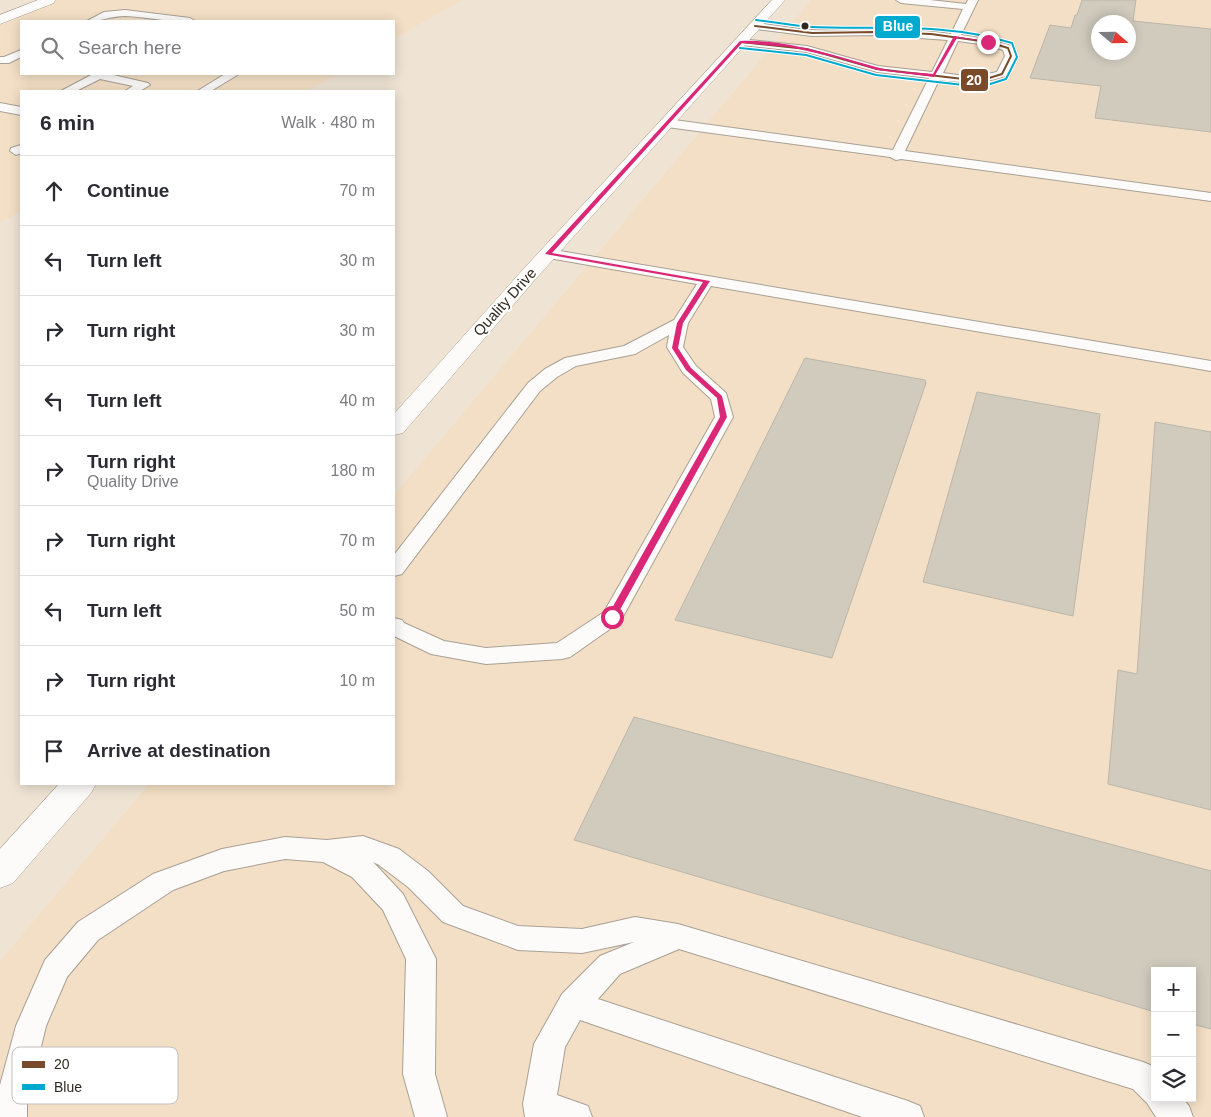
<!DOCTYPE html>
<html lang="en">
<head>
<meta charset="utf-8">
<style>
	body { margin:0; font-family:Helvetica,sans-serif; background:#f2f2f3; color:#2b2b33 }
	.controls { position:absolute; right:15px; bottom:15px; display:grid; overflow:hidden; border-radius:0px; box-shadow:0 2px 12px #0003 }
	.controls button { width:45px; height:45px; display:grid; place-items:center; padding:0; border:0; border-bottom:1px solid #e1e1e2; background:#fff; color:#2b2b33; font:25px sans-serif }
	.compass { position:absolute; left:1091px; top:15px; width:45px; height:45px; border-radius:50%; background:#fff; box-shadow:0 2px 12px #0003; rotate:110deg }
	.stop { position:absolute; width:15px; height:15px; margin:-11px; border:4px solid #db2777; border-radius:50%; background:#fff }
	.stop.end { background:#db2777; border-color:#fff; box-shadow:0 1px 5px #0008 }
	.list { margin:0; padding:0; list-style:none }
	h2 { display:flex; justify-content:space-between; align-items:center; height:65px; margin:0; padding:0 20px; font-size:21px }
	h2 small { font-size:16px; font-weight:400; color:#7c7c81 }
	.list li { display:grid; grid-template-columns:32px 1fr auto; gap:15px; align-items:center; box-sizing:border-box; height:70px; padding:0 20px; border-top:1px solid #e1e1e2 }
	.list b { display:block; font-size:19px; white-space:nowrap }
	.list p { margin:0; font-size:16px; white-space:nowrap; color:#7c7c81 }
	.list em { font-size:16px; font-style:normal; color:#7c7c81 }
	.icon { flex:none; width:28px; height:28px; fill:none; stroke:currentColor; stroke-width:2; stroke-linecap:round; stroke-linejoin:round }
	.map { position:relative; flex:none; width:1211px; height:1117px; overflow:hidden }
	.search { position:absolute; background:#fff; box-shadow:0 2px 12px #0003; left:20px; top:20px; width:375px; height:55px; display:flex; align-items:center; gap:12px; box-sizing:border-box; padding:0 18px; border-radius:0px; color:#7c7c81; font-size:19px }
	.panel { position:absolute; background:#fff; box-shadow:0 2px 12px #0003; left:20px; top:90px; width:375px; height:695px; border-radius:0px }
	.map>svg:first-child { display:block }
</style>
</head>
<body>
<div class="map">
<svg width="1211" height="1117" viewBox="0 0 1211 1117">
	<rect width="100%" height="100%" fill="#efe4d4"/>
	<path fill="#f3dfc5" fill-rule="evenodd" d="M59,0H462L394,39V21H21V74H337L308,91H21V211L0,223V25Z
		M811,0H1211V1117H0V961L149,784H394V495ZM1098,22H1128V52H1098ZM1155,971H1192V1098H1155Z"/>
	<path fill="#d0cbbd" stroke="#bbb6a9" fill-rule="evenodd" d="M1082,0H1136L1133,21L1211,29V132L1095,118L1101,86L1030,78L1050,25L1071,28L1075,15H1077ZM1098,22H1128V52H1098Z
		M805,358L925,380L926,383L832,658L675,620Z
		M977,392L1100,414L1073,616L923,582Z
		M1155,422L1211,432V810L1108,784L1118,670L1137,674Z
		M634,717L1211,871V1029L1192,1024V971H1155V1012L574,840Z"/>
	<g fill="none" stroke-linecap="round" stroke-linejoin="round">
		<g stroke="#a8a094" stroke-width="2">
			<path id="service" d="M896,0H930L966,4L968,0H978L961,35L988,39L1012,46L1017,56L1006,76C981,84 965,83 939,80L905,151L1211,193V201L901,159L896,160L890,157L667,127L661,123L667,119L893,150L929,78L877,72L806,52L741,45L736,42L741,39L807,46L878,66L932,72L948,40L876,35L812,36L755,29L750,26L755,23C774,25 793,29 812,30C859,32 905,27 951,34L963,9L901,3ZM958,41L987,45L1003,50L1005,56L997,72L972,77L943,73Z
				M125,10L190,18L195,21C171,23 149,17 125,16C111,16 100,22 87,21L104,12Z
				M21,50V57L9,63H0V57H4Z
				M93,74H109L148,83L150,85L140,91H125L133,86L100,79L76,91H61Z
				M225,74H239L211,91L199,90Z
				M0,103L21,107V115L0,111Z
				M21,145V153L16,155L10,151L11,148Z
				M548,249L1211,361V371L711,286L688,323L683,347L696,366L726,393L733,417L620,622L570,657L562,659L486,664L431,654L394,636V618L402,620L404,623L444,641L486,648L557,643L604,612L715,417L711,399L683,373L667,347L669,335L635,354L576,366L557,377L540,391L402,574L394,576V555L528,383L545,369L565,358L624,346L674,320L697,284L543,257L540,254L543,251Z
				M363,836L399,849L428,871L463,906L518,926L582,929L635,917L678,924L1143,1062L1155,1067V1098H1182L1189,1106L1193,1117H1156L1147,1103L1133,1089L679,949L620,974L598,999L908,1101L920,1106L924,1117H862L580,1020L565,1047L557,1095L588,1106L592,1117H525L523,1104L534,1044L562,994L600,956L634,942L582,953L518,950L443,922L408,887L379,865L373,862L403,894L436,959L435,1074L447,1117H415L403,1074L406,959L383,910L352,877L323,862L285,859L224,871L173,890L98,940L67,977L46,1026L27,1104V1117H0V1085L16,1026L45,960L78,922L153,874L222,849L285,837L327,840Z"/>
		</g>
		<g stroke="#a8a094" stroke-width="1">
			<path id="tertiary" d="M772,0H785L533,282L403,433L394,435V414L519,274Z
				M59,784H96L91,793L13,883L0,888V849Z"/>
		</g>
		<g stroke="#a8a094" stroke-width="1">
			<path id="secondary" d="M38,0H55L54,3L0,24V15Z"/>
		</g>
		<use href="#service" fill="#fdfbf9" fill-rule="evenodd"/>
		<use href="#tertiary" fill="#fdfbf9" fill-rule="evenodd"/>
		<use href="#secondary" fill="#fdfbf9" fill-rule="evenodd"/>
		<g stroke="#fff" stroke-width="4">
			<path id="bus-1" d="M741,42L807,49L877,69L972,80L986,79L1002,74L1011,56L1008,48L988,42L931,34L876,32L812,33L755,26"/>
		</g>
		<g stroke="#fff" stroke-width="4">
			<path id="bus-2" d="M740,48L806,55L876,75L972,86L987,85L1006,79L1017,57L1012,43C945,22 882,30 813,27C794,26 775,22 756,20"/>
		</g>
		<use href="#bus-1" stroke="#7a4b2a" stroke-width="2"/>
		<use href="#bus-2" stroke="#00a9ce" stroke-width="2"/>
	</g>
	<path fill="#db2777" d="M954,36L990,42L957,38L934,77L877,70L838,58L790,47L742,43L552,253L710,281L683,323L678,348L691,368L722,396L727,417L616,617L615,619H609L607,617L720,417L717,398L686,370L672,348L677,323L703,282L545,254L740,41C786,39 831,55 876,67C894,72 914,72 933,74Z"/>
	<circle fill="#31291e" stroke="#fff" stroke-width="2" cx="805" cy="26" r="4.5"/>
	<g text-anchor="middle" stroke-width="4" stroke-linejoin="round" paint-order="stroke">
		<g font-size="15" fill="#31291e" stroke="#fff">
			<text transform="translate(505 302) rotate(-48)" y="5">Quality Drive</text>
		</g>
	</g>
	<rect x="12" y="1047" width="166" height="57" rx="8" fill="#fff" stroke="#c1bfbc" stroke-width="1"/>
	<rect x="22" y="1061" width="23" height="7" fill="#7a4b2a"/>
	<rect x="22" y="1084" width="23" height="6" fill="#00a9ce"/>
	<g font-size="14" fill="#31291e">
		<text x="54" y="1069">20</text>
		<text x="54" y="1092">Blue</text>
	</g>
	<g stroke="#fff" stroke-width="2">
		<rect x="874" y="15" width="47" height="24" rx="5" fill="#00a9ce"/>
		<rect x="960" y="68" width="29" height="24" rx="5" fill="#7a4b2a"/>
	</g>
	<g font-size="14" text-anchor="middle" font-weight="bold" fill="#fff">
		<text x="898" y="31">Blue</text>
		<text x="974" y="85">20</text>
	</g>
</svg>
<div class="controls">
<button>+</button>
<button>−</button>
<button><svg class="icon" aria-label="layers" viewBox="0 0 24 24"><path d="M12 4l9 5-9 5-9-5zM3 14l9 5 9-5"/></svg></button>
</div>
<svg class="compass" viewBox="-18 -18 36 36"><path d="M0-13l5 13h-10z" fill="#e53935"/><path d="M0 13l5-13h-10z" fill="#7c7c81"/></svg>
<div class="stop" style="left:612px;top:617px"></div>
<div class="stop end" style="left:988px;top:42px"></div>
<div class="search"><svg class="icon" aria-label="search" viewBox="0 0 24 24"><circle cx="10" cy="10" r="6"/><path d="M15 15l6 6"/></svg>Search here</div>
<section class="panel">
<h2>6 min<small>Walk · 480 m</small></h2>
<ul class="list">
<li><svg class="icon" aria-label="ahead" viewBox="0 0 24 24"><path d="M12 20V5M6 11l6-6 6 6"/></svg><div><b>Continue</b></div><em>70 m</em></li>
<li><svg class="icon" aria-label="left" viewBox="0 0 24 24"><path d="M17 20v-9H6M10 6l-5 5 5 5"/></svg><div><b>Turn left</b></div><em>30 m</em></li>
<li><svg class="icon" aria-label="right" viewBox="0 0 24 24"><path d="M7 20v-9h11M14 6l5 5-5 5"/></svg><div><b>Turn right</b></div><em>30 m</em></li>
<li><svg class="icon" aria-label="left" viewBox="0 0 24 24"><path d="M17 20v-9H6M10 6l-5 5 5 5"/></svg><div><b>Turn left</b></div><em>40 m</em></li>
<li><svg class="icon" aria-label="right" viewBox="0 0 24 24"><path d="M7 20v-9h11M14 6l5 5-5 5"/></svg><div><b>Turn right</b><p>Quality Drive</p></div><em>180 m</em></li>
<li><svg class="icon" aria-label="right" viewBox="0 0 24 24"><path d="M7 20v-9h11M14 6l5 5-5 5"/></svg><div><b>Turn right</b></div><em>70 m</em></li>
<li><svg class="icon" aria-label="left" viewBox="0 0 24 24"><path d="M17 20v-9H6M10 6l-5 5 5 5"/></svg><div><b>Turn left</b></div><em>50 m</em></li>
<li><svg class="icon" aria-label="right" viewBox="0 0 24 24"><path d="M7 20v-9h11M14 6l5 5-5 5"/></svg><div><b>Turn right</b></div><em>10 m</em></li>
<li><svg class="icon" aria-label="arrive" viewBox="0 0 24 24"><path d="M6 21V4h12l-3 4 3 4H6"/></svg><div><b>Arrive at destination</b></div></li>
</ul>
</section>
</div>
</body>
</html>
